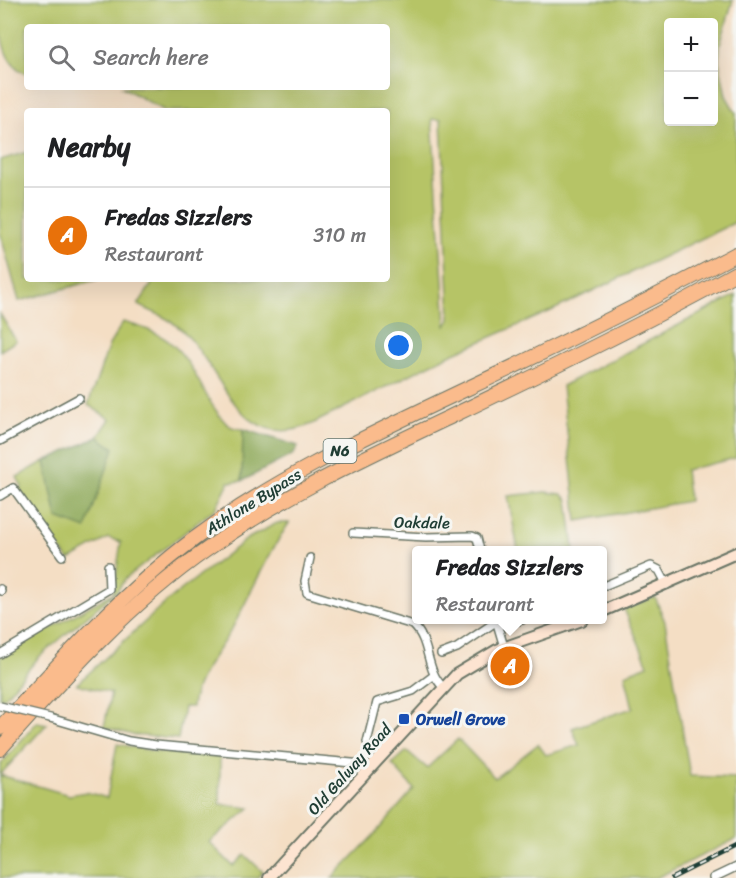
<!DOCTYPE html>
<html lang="en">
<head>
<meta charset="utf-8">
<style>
	body { margin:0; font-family:Sriracha,sans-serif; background:#f6f6f6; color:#202124 }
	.controls { position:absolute; right:18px; top:18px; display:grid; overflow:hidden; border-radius:6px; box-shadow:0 6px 24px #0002 }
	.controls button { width:54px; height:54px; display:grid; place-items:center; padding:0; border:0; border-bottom:2px solid #e0e0e0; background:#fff; color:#202124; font:30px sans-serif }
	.you { position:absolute; left:399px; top:346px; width:21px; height:21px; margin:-15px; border:4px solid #fff; border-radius:50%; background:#1a73e8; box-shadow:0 0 0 9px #1a73e833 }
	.badge { display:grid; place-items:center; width:39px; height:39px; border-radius:50%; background:#c8321e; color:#fff; font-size:20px; font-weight:700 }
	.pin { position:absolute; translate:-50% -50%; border:3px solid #fff; box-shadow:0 2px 6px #0006 }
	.popup { position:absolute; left:412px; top:546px; width:195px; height:78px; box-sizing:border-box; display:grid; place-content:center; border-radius:6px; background:#fff; filter:drop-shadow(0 2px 4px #0005); font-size:20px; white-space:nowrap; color:#757577 }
	.popup b { font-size:22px; color:#202124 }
	.popup::after { content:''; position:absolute; left:50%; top:100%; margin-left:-12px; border:12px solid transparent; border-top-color:#fff }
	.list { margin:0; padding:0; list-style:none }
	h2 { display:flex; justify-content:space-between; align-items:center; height:78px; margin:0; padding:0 24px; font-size:26px }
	h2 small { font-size:20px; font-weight:400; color:#757577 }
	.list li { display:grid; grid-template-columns:39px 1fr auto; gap:18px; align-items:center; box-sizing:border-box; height:96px; padding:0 24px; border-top:2px solid #e0e0e0 }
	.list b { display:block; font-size:22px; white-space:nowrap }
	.list p { margin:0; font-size:20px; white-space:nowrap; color:#757577 }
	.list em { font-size:20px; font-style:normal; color:#757577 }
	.icon { flex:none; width:33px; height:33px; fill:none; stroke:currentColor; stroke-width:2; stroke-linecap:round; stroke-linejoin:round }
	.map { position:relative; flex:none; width:736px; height:878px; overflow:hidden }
	.search { position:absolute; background:#fff; box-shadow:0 6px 24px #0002; left:24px; top:24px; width:366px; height:66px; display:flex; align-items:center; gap:15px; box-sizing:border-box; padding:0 21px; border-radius:6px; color:#757577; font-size:22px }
	.panel { position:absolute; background:#fff; box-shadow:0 6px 24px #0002; left:24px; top:108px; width:366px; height:174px; border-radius:6px }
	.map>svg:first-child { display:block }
</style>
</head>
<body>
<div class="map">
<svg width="736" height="878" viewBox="0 0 736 878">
	<rect width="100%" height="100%" fill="#f6f6f2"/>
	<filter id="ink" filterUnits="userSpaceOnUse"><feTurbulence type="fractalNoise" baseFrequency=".0167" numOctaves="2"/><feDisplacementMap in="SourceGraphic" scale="12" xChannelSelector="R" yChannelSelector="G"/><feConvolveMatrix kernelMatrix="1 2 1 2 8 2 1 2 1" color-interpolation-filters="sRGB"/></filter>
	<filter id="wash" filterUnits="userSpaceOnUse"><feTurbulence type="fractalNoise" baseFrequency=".008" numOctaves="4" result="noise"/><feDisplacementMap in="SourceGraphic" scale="24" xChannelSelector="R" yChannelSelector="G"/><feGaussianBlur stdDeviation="1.35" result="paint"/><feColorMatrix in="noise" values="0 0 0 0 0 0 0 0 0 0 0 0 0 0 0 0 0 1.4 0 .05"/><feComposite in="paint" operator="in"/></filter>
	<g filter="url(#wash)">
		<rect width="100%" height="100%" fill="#f4dec4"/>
		<path fill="#b6c466" stroke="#6a804d" stroke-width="1.5" fill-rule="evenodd" d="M0,0H733L720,45L719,61L726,96L736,113V222L551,311L445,357L312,424C240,455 223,372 185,333C172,319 155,313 138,305L155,279H387V111H165L122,87H387V27H27V74C0,63 0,31 0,0ZM668,22H714V122H668ZM432,119H441L450,319L446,326Z
			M27,152V279H99L19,301L0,232V160Z
			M736,295V458L685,470L689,501L577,521L562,386Z
			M0,314L16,341L0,351Z
			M123,322C141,327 159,332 173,345C197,367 205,402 226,423C231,428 236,429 243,429L242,481L229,482L216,508L125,579L118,590L39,657L4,698H0V657L113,593L114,588L121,542L108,538L69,560L17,491L22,487L17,477L45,461L57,518L114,448L98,437L110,419L88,405L109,345Z
			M545,492L562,494L568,500L574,550H518L508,496Z
			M277,523H289C267,555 252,591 234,625C219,652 195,676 192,707H184L178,739L133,735L104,727L111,693L77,684L172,597L247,539Z
			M655,597L665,622L690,776L736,778V839L656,878H332L372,837L414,789L392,764L407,751L427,768L458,739L495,778L538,744L546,755L579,745L572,728L633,708L625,674L648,665L624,609Z
			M37,722L47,724L0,775L69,795L86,792L107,798L117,744L160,752L220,757V804L250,808L209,842L233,866L245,855L263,872L257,878H0V765Z"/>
		<path fill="#90aa5b" stroke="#587448" stroke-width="1.5" d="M243,429L298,446L294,454L242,481Z
			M98,437L114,448L86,529L57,518L45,461Z"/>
	</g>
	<g filter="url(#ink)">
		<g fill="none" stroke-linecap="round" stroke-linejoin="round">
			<g stroke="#6a7566" stroke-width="10">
				<path id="street" d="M0,441L79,398
					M0,496L13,488L62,556
					M353,533L426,537L472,536L477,538L480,550
					M310,558L305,581L307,593L413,625C431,641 425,670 443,687
					M606,585L651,566L659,570L667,585
					M0,589L1,591
					M496,620L504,647
					M498,625L522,620
					M0,654L109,589L108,566
					M441,654L457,648L497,621
					M50,718L129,741L156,745L352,763L359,764L368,770
					M367,742L377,702L413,691L433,676
					M713,878L736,867"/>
			</g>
			<g stroke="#6a7566" stroke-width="14">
				<path id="secondary" d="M603,611L736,553
					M269,878L457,674L497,650L582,620"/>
			</g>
			<g stroke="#6a7566" stroke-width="16">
				<path id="highway" d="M0,728C61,661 122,593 194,539C277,477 372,434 464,390C556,347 646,302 736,254
					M0,749C65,676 128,604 209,548C285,494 368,456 452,416C548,370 643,324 736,273"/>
			</g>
			<use href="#street" stroke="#fff" stroke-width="7"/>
			<use href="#secondary" stroke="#fde4d1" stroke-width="10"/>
			<use href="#highway" stroke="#fabb8c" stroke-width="14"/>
			<g stroke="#1f3d34" stroke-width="4.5">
				<path id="rail" d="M672,878L736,846"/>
			</g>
			<use href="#rail" stroke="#f6f6f2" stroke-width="2" stroke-dasharray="7" stroke-linecap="butt"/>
			<g stroke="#6a7566" stroke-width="10" stroke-linecap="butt">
				<path id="street-bridge" d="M0,706L50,718"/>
			</g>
			<use href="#street-bridge" stroke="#fff" stroke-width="7"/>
		</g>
	</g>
	<rect fill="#1a4fb4" stroke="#f6f6f2" stroke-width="2" x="398" y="713" width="12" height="12" rx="3"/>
	<g text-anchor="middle" stroke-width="6" stroke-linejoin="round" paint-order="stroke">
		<rect fill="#f6f6f2" stroke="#60746d" stroke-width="1.5" x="323.5" y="439" width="33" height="24" rx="4.5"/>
		<g font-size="15" font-weight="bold" fill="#1f3d34">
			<text x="340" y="456">N6</text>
		</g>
		<g font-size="16" fill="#1f3d34" stroke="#f6f6f2">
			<text transform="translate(253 501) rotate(-32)" y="6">Athlone Bypass</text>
			<text transform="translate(422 522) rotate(1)" y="6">Oakdale</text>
			<text transform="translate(349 769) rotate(-48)" y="6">Old Galway Road</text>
		</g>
		<g font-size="16" font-weight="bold" fill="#164399" stroke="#f6f6f2" text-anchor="start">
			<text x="416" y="725">Orwell Grove</text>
		</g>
	</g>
</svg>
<div class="controls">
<button>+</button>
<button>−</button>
</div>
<div class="you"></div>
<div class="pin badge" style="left:510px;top:666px;background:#e8710a">A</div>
<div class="popup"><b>Fredas Sizzlers</b>Restaurant</div>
<div class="search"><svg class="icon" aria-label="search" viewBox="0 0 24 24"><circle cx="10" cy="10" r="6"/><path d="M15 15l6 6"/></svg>Search here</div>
<section class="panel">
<h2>Nearby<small></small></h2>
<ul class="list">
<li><span class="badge" style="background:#e8710a">A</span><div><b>Fredas Sizzlers</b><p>Restaurant</p></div><em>310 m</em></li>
</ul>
</section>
</div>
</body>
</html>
